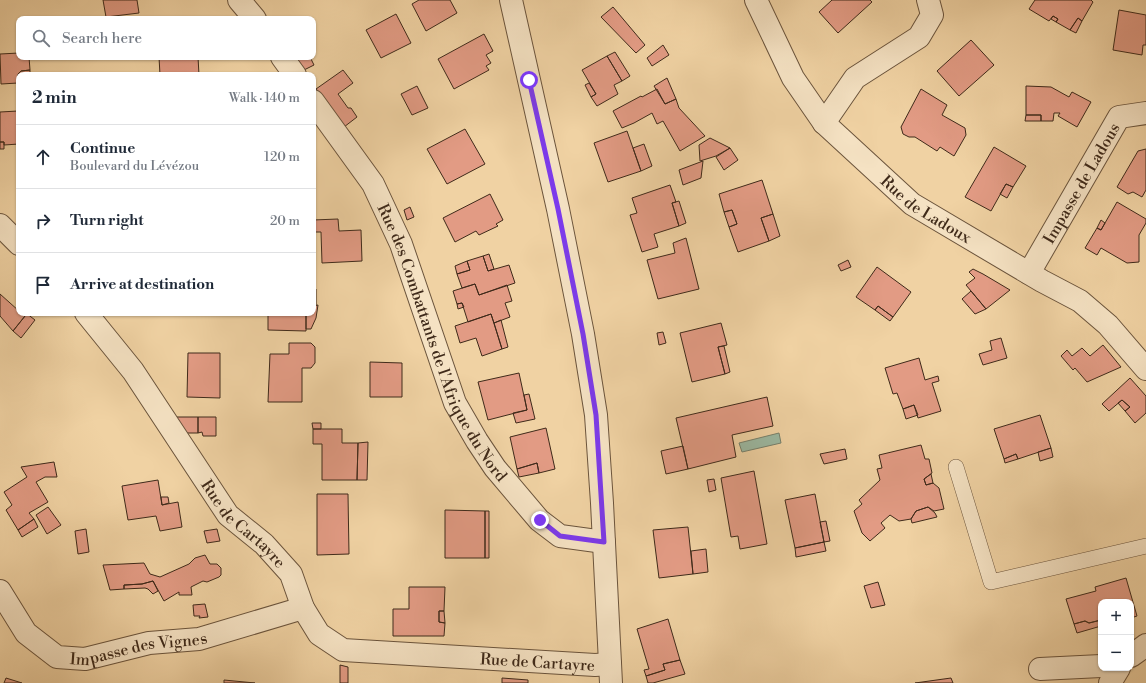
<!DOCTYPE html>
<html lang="en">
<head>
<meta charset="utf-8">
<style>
	body { margin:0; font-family:"Libre Bodoni",serif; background:#f6f6f7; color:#1f2937 }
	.controls { position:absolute; right:12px; bottom:12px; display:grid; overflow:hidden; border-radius:8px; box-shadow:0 1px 3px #0004 }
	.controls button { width:36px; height:36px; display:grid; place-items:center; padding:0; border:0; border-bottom:1px solid #e0e1e3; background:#fff; color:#1f2937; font:20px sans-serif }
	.stop { position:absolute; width:12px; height:12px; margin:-9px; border:3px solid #7c3aed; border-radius:50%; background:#fff }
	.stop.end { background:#7c3aed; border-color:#fff; box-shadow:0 1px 4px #0008 }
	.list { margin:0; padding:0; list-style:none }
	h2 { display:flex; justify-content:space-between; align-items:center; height:52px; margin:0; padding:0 16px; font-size:17px }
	h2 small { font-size:13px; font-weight:400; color:#747a83 }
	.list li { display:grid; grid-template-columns:26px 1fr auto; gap:12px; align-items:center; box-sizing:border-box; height:64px; padding:0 16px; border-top:1px solid #e0e1e3 }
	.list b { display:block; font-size:15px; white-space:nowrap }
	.list p { margin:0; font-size:13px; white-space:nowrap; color:#747a83 }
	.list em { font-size:13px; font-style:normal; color:#747a83 }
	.icon { flex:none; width:22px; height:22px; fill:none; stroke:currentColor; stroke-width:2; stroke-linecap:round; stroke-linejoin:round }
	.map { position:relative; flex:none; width:1146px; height:683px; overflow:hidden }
	.search { position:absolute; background:#fff; box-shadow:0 1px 3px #0004; left:16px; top:16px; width:300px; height:44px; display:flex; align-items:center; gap:10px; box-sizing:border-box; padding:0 14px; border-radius:8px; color:#747a83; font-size:15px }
	.panel { position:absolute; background:#fff; box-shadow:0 1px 3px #0004; left:16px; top:72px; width:300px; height:244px; border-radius:8px }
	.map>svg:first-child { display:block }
</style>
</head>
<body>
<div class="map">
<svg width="1146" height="683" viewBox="0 0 1146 683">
	<rect width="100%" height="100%" fill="#f0d2a3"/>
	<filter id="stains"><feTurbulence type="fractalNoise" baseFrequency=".005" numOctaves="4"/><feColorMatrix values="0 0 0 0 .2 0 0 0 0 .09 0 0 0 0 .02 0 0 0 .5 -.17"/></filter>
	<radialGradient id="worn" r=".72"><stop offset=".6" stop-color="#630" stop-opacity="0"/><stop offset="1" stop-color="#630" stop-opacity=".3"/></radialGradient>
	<path fill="#9bb8a1" stroke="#767f6b" d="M779,433L781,443L742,452L739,443Z"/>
	<path fill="#e29b84" stroke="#3f2a1a" d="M103,0H137L139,13L106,17Z
		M419,0H450L457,13L426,31L412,4Z
		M832,0H870L872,2L838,33L819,12Z
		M1035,0H1091L1093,2L1082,21L1078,18L1070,30L1056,22L1058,19L1053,16L1049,21L1029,9Z
		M613,7L645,45L636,53L601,17Z
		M1119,10L1146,15V45H1143L1142,55L1113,50Z
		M396,14L411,43L381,58L366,30Z
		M1053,16L1058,19L1056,22L1051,19Z
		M1078,18L1082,21L1076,33L1070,30Z
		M484,34L493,51L486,55L491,63L486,66L489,70L454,89L438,59Z
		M971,40L994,65L959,96L937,71Z
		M663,45L669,55L652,66L647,58Z
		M615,52L630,76L622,81L607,56Z
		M19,53V57H29L30,70L21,71L18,74V83L1,84L0,54Z
		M607,56L622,81L614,85L618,94L597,106L591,97L596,94L582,70Z
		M159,57H198L199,75H160Z
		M301,57H310L314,65L302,71L296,59Z
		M30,70V75H19L18,83V74L21,71Z
		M343,70L353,83L338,94L348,108H351L357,117L344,127L316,89Z
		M667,78L676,99L665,104L654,86Z
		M589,83L596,94L591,97L585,85Z
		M417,86L428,108L412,115L401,94Z
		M1026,86L1051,87L1069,97L1072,92L1091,102L1077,127L1058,116L1060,113H1054L1053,121H1041V115H1026Z
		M657,89L665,104L676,99L679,108L705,136L680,151L663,121L657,124L652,113L634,123L622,128L613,111L641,96L642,97Z
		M921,89L947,105L942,115L965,128L966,135L954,156L940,147L937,151L915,137H909L903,134L901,127Z
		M18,111L19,144L4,145V142H0V112Z
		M1026,115H1041V121H1025Z
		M465,129L485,164L447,184L427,149Z
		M627,131L641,171L608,182L594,143Z
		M710,138L730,148L716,156L700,161L699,145Z
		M0,142H4V149H0Z
		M644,144L652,166L641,171L633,148Z
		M994,147L1026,166L1013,187L1006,184L991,211L965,197Z
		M730,148L738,160L724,170L716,157Z
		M1146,149V190L1142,197L1133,192L1128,194L1117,187L1138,151Z
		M703,161L701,178L683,185L679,170Z
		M762,180L773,214L761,218L769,241L738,252L729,227L737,224L732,210L724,212L719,194Z
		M1006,184L1013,187L1007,198L1000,194Z
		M670,185L676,202L672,203L679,226L654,234L658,247L642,252L630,215L637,213L632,198Z
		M490,194L503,220L496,224L498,226L479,235L476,231L455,242L443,218Z
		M679,201L686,223L679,226L672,203Z
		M1117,202L1146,219V223L1139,235V262L1127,263L1101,248L1097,255L1085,248L1097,228L1101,230Z
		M410,207L414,217L407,220L404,210Z
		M732,210L737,224L729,227L724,212Z
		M773,214L780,236L769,241L761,218Z
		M338,219L339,231L361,230L362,261L322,263L321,232H313V220Z
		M1101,220L1105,223L1101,230L1097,228Z
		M686,238L699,289L658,299L647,260L675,253L673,243Z
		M489,254L494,269L488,271L483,256Z
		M483,256L488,271L509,265L515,283L479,295L475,284L462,288L457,274L470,270L467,261Z
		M848,260L851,267L841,271L838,265Z
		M467,261L470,270L457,274L455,266Z
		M877,267L911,292L893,317L878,306L875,310L856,297Z
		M973,269L983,274L1010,290L986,309L966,285L975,278L969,272Z
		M475,284L479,295L507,285L512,301L505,303L510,317L494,323L491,314L468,322L462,303L457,304L453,291Z
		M313,289H316V295H313Z
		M971,291L986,309L975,314L962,299Z
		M0,294L19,311V313H22L25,316L13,331L0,316Z
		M313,295H316V305L313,306Z
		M462,303L464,307L458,309L457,304Z
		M318,305L316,318L311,329H306V313H313V306Z
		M878,306L893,317L890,321L875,310Z
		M22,313H26L35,320L21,338L13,331L25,316Z
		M268,313H306V331L268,330Z
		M491,314L502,349L482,356L476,338L460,343L455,326Z
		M501,320L508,347L502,349L494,323Z
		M721,323L727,345L718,347L725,374L692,382L680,333Z
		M663,332L666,343L659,345L657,333Z
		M1001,338L1007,358L983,365L979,354L992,350L990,341Z
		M289,343H311L315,347V363L311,368H302V402H268L270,354H289Z
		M1103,345L1121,367L1087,382L1075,368L1073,370L1061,356L1067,350L1072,356L1082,348L1090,356Z
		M724,346L730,372L725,374L718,347Z
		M188,353H220V398L187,397Z
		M919,358L925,380L938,376L939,381L932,383L941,411L918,418L914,405L903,409L897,393L893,394L885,368Z
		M370,362L402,363V397H370Z
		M519,373L527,410L488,420L478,382Z
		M1130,378L1146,396V413L1135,423L1125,411L1130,407L1122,400L1109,411L1102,404Z
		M529,394L535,419L516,423L513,413L527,410L524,395Z
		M767,397L773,426L732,435L736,457L688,469L676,418Z
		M1122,400L1130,407L1125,411L1118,403Z
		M914,405L918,415L906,419L903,409Z
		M1040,415L1051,448L1018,459L1016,454L1004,459L994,429Z
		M176,417H198V433H186Z
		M198,417H216V436H203L202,432L198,433Z
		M312,423H321V429H313Z
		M546,428L555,469L539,473L537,463L517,469L510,437Z
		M313,429H342V443H358L357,480H322V444H313Z
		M368,442L367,480H357L358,443Z
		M921,445L925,459H929L932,473L924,479L926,485L933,483L939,488L944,509L934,511L928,507L916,511L911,519L899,521L890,515L881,523L885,528L870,541L862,533L854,511L862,504L859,500L880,480L877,469L882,468L879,455Z
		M683,446L688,469L666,474L661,451Z
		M1051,448L1053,457L1040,461L1038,452Z
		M845,449L847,459L824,464L820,454Z
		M1016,454L1018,459L1005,463L1004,459Z
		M54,462L57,477H45L36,482L48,502L29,513L34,519L18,530L6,510L12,505L4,492L27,477L21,467Z
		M537,463L539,473L519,477L517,469Z
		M754,471L767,544L740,549L738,536L731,537L721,478Z
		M931,474L933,483L926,485L924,479Z
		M714,479L716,490L709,492L707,480Z
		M158,480L162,505L178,502L182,527L160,531L156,516L128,520L122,486Z
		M317,494H348L349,554L317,555Z
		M815,494L824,542L795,548L785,500Z
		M161,497H168L169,503L162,505Z
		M48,507L61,525L47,534L36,515Z
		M928,507L935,513L937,517L912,523L911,519L916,511Z
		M445,510L485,511V558H445Z
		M485,511H489V558H485Z
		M34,519L38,527L22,537L18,530Z
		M826,521L830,541L824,542L820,522Z
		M688,527L693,574L659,578L653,530Z
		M86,529L89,552L78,554L75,531Z
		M217,529L220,541L207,543L204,531Z
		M824,542L826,551L796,557L795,548Z
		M706,549L708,572L693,574L691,551Z
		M205,555L210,564H217L221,568V575L219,577L207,582L203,581L191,587L192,595H179V592L164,601L153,581L142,584L125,585H124V589L110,590L103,565L144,563L150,574L160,577L189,564L195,558Z
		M1126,578L1137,616L1131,618V602H1101V620L1089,623L1085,621L1074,624L1066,599L1096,591L1095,587Z
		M153,581L158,591L153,594L148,589L145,588L124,589V585H125L142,584Z
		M878,582L885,605L871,608L864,586Z
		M409,587H445L444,611H439V622L445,623L444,636H393V609H409Z
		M205,604L208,617L199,618L200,616H194L193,605Z
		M439,611H444L445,623L439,622Z
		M668,619L680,660L663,664L665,670L646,676L644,670L649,669L637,629Z
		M1101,620V626L1077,633L1074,624L1085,621L1089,623Z
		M680,660L685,674L653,683H648L646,676L665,670L663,664Z
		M340,665L348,667V683H340Z
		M6,678L22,683H4Z
		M502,678L528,680V683H502Z
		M951,678L953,683H915Z
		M224,680L255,683H224Z"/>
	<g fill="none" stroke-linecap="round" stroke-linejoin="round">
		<g stroke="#6b543c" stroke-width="16">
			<path id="service" d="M956,467L991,582L1146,546"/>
		</g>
		<g stroke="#6b543c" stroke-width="24">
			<g id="minor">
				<path d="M239,0L255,19"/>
				<path d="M511,0L558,209L583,334L596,415L602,503L611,683"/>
				<path id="s1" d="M756,0L793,78L824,123L912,204L1042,281L1080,301L1108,325L1146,369"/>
				<path d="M282,57L295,75"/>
				<path id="s2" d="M313,101L373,184L401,244L455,403L477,441L495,468L539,520L560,536L604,542"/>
				<path d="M824,123L855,78L919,37L932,15L928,0"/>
				<path d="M0,225L19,244"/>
				<path id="s3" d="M1029,273L1119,117L1146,113"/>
				<path id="s4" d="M86,313L133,371L228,515L264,544L291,574L303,608L319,634L343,650L595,665L610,664"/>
				<path id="s5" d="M0,591L26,633L57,657L85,659L149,643L199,639L303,608"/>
				<path d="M1131,656L1146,645"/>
				<path d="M1040,669L1101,666"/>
				<path d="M1110,683L1119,668"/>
			</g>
		</g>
		<use href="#service" stroke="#f5e2c3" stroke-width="15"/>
		<use href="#minor" stroke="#f5e2c3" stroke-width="22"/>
	</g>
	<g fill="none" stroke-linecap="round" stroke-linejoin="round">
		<path stroke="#7c3aed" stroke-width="5" d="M529,80L558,209L583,334L596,415L604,542L560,536L540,520"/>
	</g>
	<g text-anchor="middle" stroke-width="4" stroke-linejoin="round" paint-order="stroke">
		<g font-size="16" fill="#3f2a1a" stroke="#f5e2c3">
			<text dy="6" stroke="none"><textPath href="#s3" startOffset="104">Impasse de Ladous</textPath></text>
			<text dy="6" stroke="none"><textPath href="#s1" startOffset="275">Rue de Ladoux</textPath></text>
			<text dy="6" stroke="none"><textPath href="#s2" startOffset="276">Rue des Combattants de l'Afrique du Nord</textPath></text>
			<text dy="6" stroke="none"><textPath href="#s4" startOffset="264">Rue de Cartayre</textPath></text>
			<text dy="6" stroke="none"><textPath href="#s5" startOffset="171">Impasse des Vignes</textPath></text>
			<text dy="6" stroke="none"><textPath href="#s4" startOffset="624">Rue de Cartayre</textPath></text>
		</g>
	</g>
	<rect width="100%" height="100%" filter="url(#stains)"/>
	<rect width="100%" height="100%" fill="url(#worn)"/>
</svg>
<div class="controls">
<button>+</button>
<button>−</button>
</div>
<div class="stop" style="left:529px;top:80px"></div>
<div class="stop end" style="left:540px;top:520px"></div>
<div class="search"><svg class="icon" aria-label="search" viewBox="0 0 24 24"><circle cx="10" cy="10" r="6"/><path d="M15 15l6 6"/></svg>Search here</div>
<section class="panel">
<h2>2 min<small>Walk · 140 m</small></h2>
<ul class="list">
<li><svg class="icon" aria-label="ahead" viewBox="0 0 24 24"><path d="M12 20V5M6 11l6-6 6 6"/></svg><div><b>Continue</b><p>Boulevard du Lévézou</p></div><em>120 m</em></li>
<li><svg class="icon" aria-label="right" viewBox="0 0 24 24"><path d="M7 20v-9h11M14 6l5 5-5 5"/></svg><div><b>Turn right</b></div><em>20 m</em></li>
<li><svg class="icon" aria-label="arrive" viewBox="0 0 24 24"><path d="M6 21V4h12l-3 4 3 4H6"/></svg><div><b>Arrive at destination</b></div></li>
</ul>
</section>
</div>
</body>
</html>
